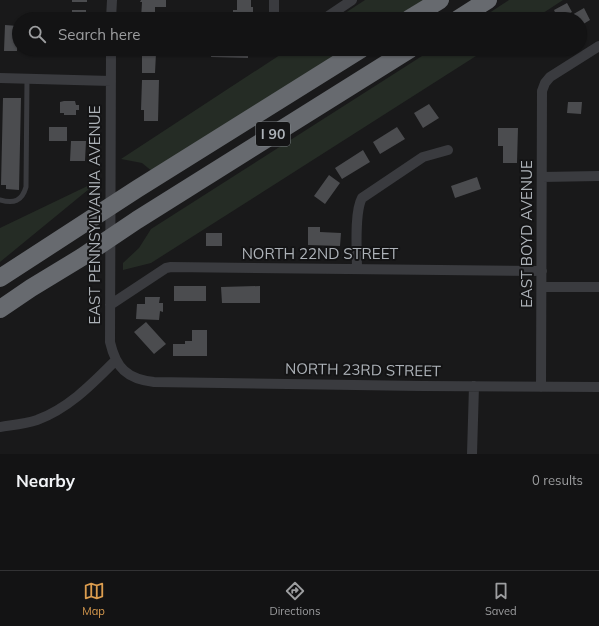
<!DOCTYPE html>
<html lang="en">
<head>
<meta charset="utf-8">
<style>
	body { margin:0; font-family:Mulish,sans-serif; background:#1c1c1d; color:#f1f3f6 }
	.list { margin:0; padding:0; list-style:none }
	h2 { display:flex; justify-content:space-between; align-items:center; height:52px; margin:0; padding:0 16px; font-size:17px }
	h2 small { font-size:13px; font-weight:400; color:#9d9ea0 }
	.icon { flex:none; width:22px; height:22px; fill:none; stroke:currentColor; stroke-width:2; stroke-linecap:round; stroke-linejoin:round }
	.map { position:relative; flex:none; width:599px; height:454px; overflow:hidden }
	.search { position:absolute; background:#131314; box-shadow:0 1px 3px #0004; left:12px; right:12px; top:12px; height:44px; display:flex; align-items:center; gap:10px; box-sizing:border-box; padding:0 14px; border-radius:22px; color:#9d9ea0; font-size:15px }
	.sheet { height:116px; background:#131314 }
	nav { display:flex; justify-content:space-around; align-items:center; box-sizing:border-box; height:56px; border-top:1px solid #323234; background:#131314; font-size:11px; color:#9d9ea0 }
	nav a { display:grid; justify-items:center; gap:2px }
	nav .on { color:#dc9d4f }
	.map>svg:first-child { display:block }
</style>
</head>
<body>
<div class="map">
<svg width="599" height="454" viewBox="0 0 599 454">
	<rect width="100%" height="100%" fill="#19191a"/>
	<path fill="#252c25" d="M365,0H423L393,19H336Z
		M509,0H563L534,19H480Z
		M289,49H346L153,172L142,163L121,159Z
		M433,49H487L151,263L123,270V263L139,248L151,229Z
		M100,180L0,262V228Z"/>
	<path fill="#4b4c4f" d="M72,0H87V2H72Z
		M141,0H166V7H155V19H141L142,2H140Z
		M237,0H251V7H253V19H233V10H237Z
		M567,3L572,12L558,19L554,10Z
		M584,8L590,20L580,26V19H565Z
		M72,10H86V19H72Z
		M219,15V19H202V16Z
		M5,25L18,26L17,51H4Z
		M31,49H51V54H31Z
		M72,49H86V51H72Z
		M142,49H161V53H156L155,73H142Z
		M212,49H248V58L211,57Z
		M142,80H159L158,121H144V110H141Z
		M3,98H21L19,190L6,189V185H1Z
		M64,101H75L76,105H79V110H76V115H64V113H60V102Z
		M568,102H582L581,114L567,113Z
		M429,104L439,118L423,128L414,113Z
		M49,127H67V141H49Z
		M397,127L405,139L380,154L373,142Z
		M498,128H518L517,163H503V146H498Z
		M71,141H86L85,161H70Z
		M363,150L370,162L342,179L335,168Z
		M329,175L340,183L325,204L314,196Z
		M477,177L481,189L455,198L451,186Z
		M308,227H320V232L341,233L340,246L308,245Z
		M206,233H222V246H206Z
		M174,286H206V301H174Z
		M260,286V303H222L221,287Z
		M145,297H160L159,303H163V312L160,311L159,320L136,319L137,304H145Z
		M146,322L166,344L154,354L134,332Z
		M192,330H207V356H173V344H185V341H192Z"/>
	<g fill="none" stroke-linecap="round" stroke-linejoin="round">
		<path stroke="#3a3b3f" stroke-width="5" d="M0,200C14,204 22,201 26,187L27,79"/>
		<path stroke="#3a3b3f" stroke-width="10" d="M111,19L112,0
			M274,19V0
			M324,19L352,0
			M111,49L110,342C116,368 127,379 154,382L422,386L599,387
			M0,78L111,81
			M542,177L599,176
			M357,269C357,252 354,212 362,198L423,157L448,150
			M542,287H599
			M110,305L166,268L171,267L542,271
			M541,387L542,91L545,83L550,77L599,46
			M0,427C12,425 25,424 37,420C69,408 92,384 115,361
			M472,454L474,386"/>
		<path stroke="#676a6f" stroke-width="18" d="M409,19L440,0
			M458,19L488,0
			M0,278L137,189L361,49
			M0,309L31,288L82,257L137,220L410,49"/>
	</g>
	<g text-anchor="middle" stroke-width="4" stroke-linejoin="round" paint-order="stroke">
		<rect fill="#141415" stroke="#7f8387" stroke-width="1" x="256" y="122" width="34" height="24" rx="3"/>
		<g font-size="14" font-weight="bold" fill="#adb2b8">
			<text x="273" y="139">I 90</text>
		</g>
		<g font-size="15" fill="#adb2b8" stroke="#141415">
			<text transform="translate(95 215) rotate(-90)" y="5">EAST PENNSYLVANIA AVENUE</text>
			<text transform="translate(527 234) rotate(-90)" y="5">EAST BOYD AVENUE</text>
			<text x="320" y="259">NORTH 22ND STREET</text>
			<text transform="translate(363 370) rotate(1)" y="5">NORTH 23RD STREET</text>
		</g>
	</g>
</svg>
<div class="search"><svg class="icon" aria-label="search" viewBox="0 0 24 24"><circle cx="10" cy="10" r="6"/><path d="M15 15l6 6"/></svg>Search here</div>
</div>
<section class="sheet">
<h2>Nearby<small>0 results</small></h2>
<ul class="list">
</ul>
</section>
<nav>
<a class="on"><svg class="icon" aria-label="map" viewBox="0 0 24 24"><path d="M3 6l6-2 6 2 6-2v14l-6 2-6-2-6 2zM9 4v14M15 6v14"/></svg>Map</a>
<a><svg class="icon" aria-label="directions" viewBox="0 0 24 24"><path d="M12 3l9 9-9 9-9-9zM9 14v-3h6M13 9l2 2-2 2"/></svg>Directions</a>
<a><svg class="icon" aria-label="saved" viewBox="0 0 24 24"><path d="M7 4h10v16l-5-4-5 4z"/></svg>Saved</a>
</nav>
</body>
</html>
